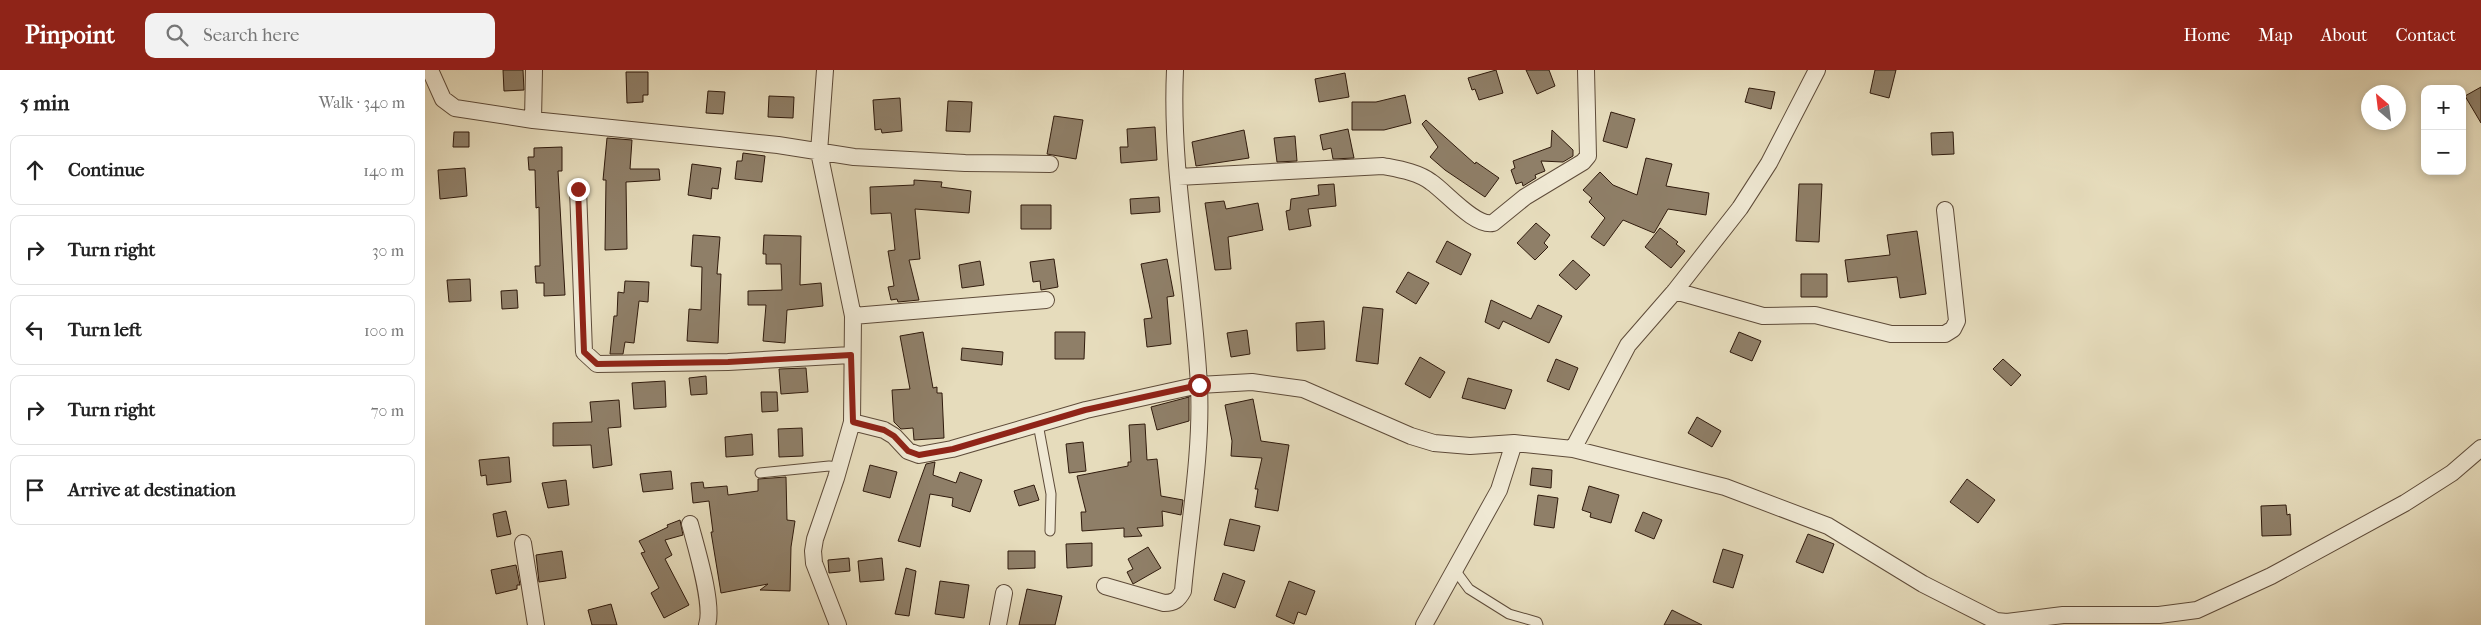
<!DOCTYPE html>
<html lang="en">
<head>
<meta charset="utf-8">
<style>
	body { margin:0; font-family:"IM FELL French Canon",serif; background:#f2f2f2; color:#222 }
	.controls { position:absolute; right:15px; top:15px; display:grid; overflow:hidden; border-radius:10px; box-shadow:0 2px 8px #0003 }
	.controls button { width:45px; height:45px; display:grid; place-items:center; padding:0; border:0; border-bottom:1px solid #e0e0e0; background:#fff; color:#222; font:25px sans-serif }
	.compass { position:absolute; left:1936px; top:15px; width:45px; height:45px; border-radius:50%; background:#fff; box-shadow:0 2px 8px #0003; rotate:332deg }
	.stop { position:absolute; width:15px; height:15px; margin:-11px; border:4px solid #8f2418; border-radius:50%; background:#fff }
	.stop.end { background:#8f2418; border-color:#fff; box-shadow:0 1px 5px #0008 }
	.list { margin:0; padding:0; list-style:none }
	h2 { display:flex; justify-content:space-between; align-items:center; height:65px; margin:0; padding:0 20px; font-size:21px }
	h2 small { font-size:16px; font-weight:400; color:#767676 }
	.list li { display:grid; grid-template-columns:32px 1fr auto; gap:15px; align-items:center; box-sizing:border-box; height:70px; margin:0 10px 10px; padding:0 10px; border:1px solid #e0e0e0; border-radius:10px }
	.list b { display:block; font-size:19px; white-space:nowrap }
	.list em { font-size:16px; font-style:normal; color:#767676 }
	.icon { flex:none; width:28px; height:28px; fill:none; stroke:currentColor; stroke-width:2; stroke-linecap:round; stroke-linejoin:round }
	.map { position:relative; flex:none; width:2056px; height:555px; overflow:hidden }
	header { display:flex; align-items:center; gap:30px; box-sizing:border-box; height:70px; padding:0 25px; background:#8f2418; color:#fff }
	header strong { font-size:24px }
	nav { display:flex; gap:28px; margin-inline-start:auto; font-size:18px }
	.search { width:350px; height:45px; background:#f2f2f2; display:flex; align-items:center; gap:12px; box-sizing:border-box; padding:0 18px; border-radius:10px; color:#767676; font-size:19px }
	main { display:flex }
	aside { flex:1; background:#fff }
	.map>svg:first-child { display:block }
</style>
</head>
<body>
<header>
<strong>Pinpoint</strong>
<div class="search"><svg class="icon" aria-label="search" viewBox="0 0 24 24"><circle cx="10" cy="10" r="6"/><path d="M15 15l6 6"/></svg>Search here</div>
<nav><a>Home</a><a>Map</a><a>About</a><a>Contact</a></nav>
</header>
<main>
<aside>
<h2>5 min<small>Walk · 340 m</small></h2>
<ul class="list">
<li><svg class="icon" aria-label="ahead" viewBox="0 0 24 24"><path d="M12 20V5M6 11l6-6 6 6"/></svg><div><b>Continue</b></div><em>140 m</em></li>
<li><svg class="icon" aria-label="right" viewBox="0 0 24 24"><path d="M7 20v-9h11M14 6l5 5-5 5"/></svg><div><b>Turn right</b></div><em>30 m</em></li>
<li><svg class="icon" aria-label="left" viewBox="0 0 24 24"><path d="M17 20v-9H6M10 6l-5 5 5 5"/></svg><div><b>Turn left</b></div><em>100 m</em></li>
<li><svg class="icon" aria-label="right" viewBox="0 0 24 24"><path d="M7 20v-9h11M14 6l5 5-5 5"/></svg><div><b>Turn right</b></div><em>70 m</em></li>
<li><svg class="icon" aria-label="arrive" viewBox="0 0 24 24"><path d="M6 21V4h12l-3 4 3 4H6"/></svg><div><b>Arrive at destination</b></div></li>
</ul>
</aside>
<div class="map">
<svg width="2056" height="555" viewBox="0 0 2056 555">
	<rect width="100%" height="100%" fill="#e6dcbc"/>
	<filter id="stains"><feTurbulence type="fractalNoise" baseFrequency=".004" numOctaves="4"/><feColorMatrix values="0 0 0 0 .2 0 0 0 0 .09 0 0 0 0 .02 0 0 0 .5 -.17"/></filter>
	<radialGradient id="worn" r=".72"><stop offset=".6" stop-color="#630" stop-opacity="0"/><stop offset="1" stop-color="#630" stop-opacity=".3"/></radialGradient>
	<path fill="#8f7f68" stroke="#301b0d" d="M78,0H98L99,20L79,21Z
		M1071,0L1078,23L1054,30L1050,19L1047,20L1043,8Z
		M1101,0H1124L1130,16L1112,24Z
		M1450,0H1471L1464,28L1445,23Z
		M201,2H223V25H218V32L202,33Z
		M920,3L924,27L894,32L890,9Z
		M2056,17V53L2040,26Z
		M1324,18L1350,22L1346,39L1320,32Z
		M283,21L300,22L298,44L281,43Z
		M980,25L986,53L959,60H927V32H951Z
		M344,26L369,27L368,48L343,47Z
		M475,28L477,61L457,63L456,59L450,60L448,30Z
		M523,31L547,32L545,62L521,61Z
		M1186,42L1210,49L1202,78L1178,71Z
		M629,46L658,50L651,89L622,84Z
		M1001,50L1050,94L1051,92L1074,108L1060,127L1020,100L1005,87L1013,77L997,54Z
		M730,57L732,90L696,93L695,77H703L702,59Z
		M923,59L929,88L908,89L906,78L898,80L895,65Z
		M819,60L824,88L771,96L767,72Z
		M1127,60L1148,80V86L1138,92L1116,91L1120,101L1110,105L1111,108L1098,116L1097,112L1091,114L1086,100L1090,98L1088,91L1126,77Z
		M29,62H44V77H28Z
		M1528,62L1529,84L1507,85L1506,63Z
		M870,66L872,91L852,92L849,68Z
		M182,68L207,70L205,99H234L235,110L201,112L202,179L180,180L181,110H178Z
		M137,77V101H133L140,225L119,226V213H111L110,196H115L114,137L111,138L110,100H104L103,87H109V78Z
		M318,83L340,86L337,112L310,109L312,91H317Z
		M1221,88L1247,94L1241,116L1284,123L1281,145L1243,139L1229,163L1198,150L1179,176L1166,167L1180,148L1164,132L1167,128L1158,120L1175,102L1188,115L1212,125Z
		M267,94L296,98L293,119L287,118L286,129L263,125Z
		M40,98L42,126L15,129L13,100Z
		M489,110L517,112L516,117L546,121L544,143L490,139L495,189L484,190L494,230L473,232L472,229L466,230L463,217L469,216L463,181L470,180L466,143L446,144L445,117L489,115Z
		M909,114L911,136L883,139L886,156L864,160L861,141L865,140L866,129L894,125L893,115Z
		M1374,114H1397L1394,172L1371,171Z
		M734,127L735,142L706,144L705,129Z
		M799,131L801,139L833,133L838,160L803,167L806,199L790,200L780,133Z
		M596,135H626V159H596Z
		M1111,153L1125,165L1119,173L1123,177L1110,190L1092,173Z
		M1235,158L1253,172L1251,174L1260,181L1246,198L1220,177Z
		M1492,161L1501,224L1475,228L1472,207L1423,212L1420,190L1465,185L1462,165Z
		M268,165L295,167L292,204H296L293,273L262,271L264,239L276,240L277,197L266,196Z
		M339,165L376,166L375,215L396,213L398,236L362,240L360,273L338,271L341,235H323V221L357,220L356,194H341V184H338Z
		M1022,171L1046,184L1036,205L1011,192Z
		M629,189L633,217L616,220L615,211L608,212L605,192Z
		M742,189L749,226L742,227L746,274L722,277L719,249L727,248L716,194Z
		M1148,190L1165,205L1151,220L1134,205Z
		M555,191L559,215L537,218L534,195Z
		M983,202L1004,213L991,234L971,222Z
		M1376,204H1402V227H1376Z
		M45,209L46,231L24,232L22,210Z
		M200,211L224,212L223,232L214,231L209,273L200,272L198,284H185L189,246H192L193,222L199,223Z
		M92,220L93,238L77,239L76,221Z
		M1066,230L1106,249L1113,235L1137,246L1124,273L1078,251L1074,259L1060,252Z
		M938,237L958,239L953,294L931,291Z
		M899,251L900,279L872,281L871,253Z
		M822,260L825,284L806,287L802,263Z
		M498,262L508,318L512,317V323H517L519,368L489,370L488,358L476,359L469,352L467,320L485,319L475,266Z
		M630,262H660L659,289H630Z
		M1314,262L1336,271L1327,291L1305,282Z
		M537,278L578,282L577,295L536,290Z
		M995,287L1020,302L1005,328L980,314Z
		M1131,289L1153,298L1144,320L1122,311Z
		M1578,289L1596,305L1586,316L1568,299Z
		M381,298L383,322L356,324L354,299Z
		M281,306L282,324L266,325L264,308Z
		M1043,308L1087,320L1080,339L1037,328Z
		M240,311L241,337L209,339L207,313Z
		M336,322H352L353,341L337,342Z
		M764,327V351L732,360L726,337Z
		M828,329L836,371L864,375L853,441L830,437L833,419H830L837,388L806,386L807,371L800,335Z
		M194,330L196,357L183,358L187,395L168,398L166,375L128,376V353L167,352L165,332Z
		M1272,347L1296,361L1287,377L1263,363Z
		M720,354L722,390L732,389L736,426L758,430L756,445L737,441L738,456L712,458L717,466L699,467V458L657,461L656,442H661L652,406L703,396V392H706L704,355Z
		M377,358L378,386L354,387L353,359Z
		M327,364L328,385L301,387L300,367Z
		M658,372L661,401L644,403L641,374Z
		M84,387L86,412L62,415L61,405L56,406L54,390Z
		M510,392L508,405L531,413L535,402L557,410L545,442L527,436L528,428L505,424L495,477L473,471L501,394Z
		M445,395L472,402L465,428L438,421Z
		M1107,398L1127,400L1126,418L1105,415Z
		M246,401L248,419L218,422L215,404Z
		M361,407L362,450L370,451L366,477L365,521L335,520L343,514L296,523L286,462H288L284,431L268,433L266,413L278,412L279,418L302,416L303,425L333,421V409Z
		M1542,409L1570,430L1553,453L1525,432Z
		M141,410L144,435L123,438L117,413Z
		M609,415L614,430L594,436L589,421Z
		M1164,416L1194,425L1186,453L1165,447L1166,443L1157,440Z
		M1113,425L1133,428L1129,458L1109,455Z
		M1861,435L1862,445L1865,444L1866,465L1837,466L1836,436Z
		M81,441L86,464L72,467L68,444Z
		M1218,442L1237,450L1229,469L1210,461Z
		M805,449L835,456L829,481L799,475Z
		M255,450L258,465L240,470L247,485L240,489L264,535L239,548L226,523L234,518L216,483L220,482L214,471L243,457L242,455Z
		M1383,464L1409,474L1398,503L1371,492Z
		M667,473V496L642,498L641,474Z
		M723,477L736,498L708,514L702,502L708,499L703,489Z
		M1298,479L1318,485L1308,518L1288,512Z
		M137,481L141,508L114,512L111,485Z
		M583,481H610V498L583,499Z
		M424,488L425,501L404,503L403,490Z
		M457,488L459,510L435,512L433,491Z
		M91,495L95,515H92V519L71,524L66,500Z
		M481,498L491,501L484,546L470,544Z
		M798,503L820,511L810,538L789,530Z
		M515,511L544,515L539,548L510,544Z
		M864,511L890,521L881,545L873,542L869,554L851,546Z
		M602,519L637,526L630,555H594Z
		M186,534L192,555H167L163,540Z
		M1247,540L1277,555H1239Z"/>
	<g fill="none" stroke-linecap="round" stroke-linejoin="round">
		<g stroke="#5e4b39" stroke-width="11">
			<path id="lane" d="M613,354L626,424L625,461
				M335,403L404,396L414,397
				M1030,500L1044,519L1084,544L1112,552L1113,555"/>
		</g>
		<g stroke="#5e4b39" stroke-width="18">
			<path id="street" d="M5,0L18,29L30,38L108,50L353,75L429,87L540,93L625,94
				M400,0L394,82L428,246L427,352L411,408L390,469L388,481L389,493L413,555
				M108,50L109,0
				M753,107L958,96C973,99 993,102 1006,112C1021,122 1050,157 1068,153L1100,127L1158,92L1163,86L1161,0
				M153,119L159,282L172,294L303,292L426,285
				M1250,221L1338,246L1390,245L1466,264H1520L1528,259L1532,251L1520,140
				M428,246L621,230
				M427,352L459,360L469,366L483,381L494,385L527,379L661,340L774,315L827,312L878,319L986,366L1009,373L1045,376L1089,373L1148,379L1300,417L1403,456L1498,514L1571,551L1582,552L1638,545H1734L1772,540L1846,506L1980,433L2027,403L2056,378
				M1148,379L1203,275L1250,221L1315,138L1344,93L1392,0
				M265,454C271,477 289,535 282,555
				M98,473L111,555
				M680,516L739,533C749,533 753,530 758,521C764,454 777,383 774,317C769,211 745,106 750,0
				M573,555L579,523
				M999,555L1074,420L1089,373"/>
		</g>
		<use href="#lane" stroke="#efe8d3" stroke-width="9"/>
		<use href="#street" stroke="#efe8d3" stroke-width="16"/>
	</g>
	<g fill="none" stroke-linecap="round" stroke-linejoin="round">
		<path stroke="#8f2418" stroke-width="6" d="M153,119L159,282L172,294L303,292L426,285L428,352L459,360L469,366L483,381L494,385L528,379L660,340L774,315"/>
	</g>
	<rect width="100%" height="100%" filter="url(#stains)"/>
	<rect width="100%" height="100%" fill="url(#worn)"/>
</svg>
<div class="controls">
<button>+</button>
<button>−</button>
</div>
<svg class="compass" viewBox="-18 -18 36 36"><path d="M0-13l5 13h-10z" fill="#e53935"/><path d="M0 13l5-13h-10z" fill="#767676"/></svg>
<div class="stop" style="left:774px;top:315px"></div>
<div class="stop end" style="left:153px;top:119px"></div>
</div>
</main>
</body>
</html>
